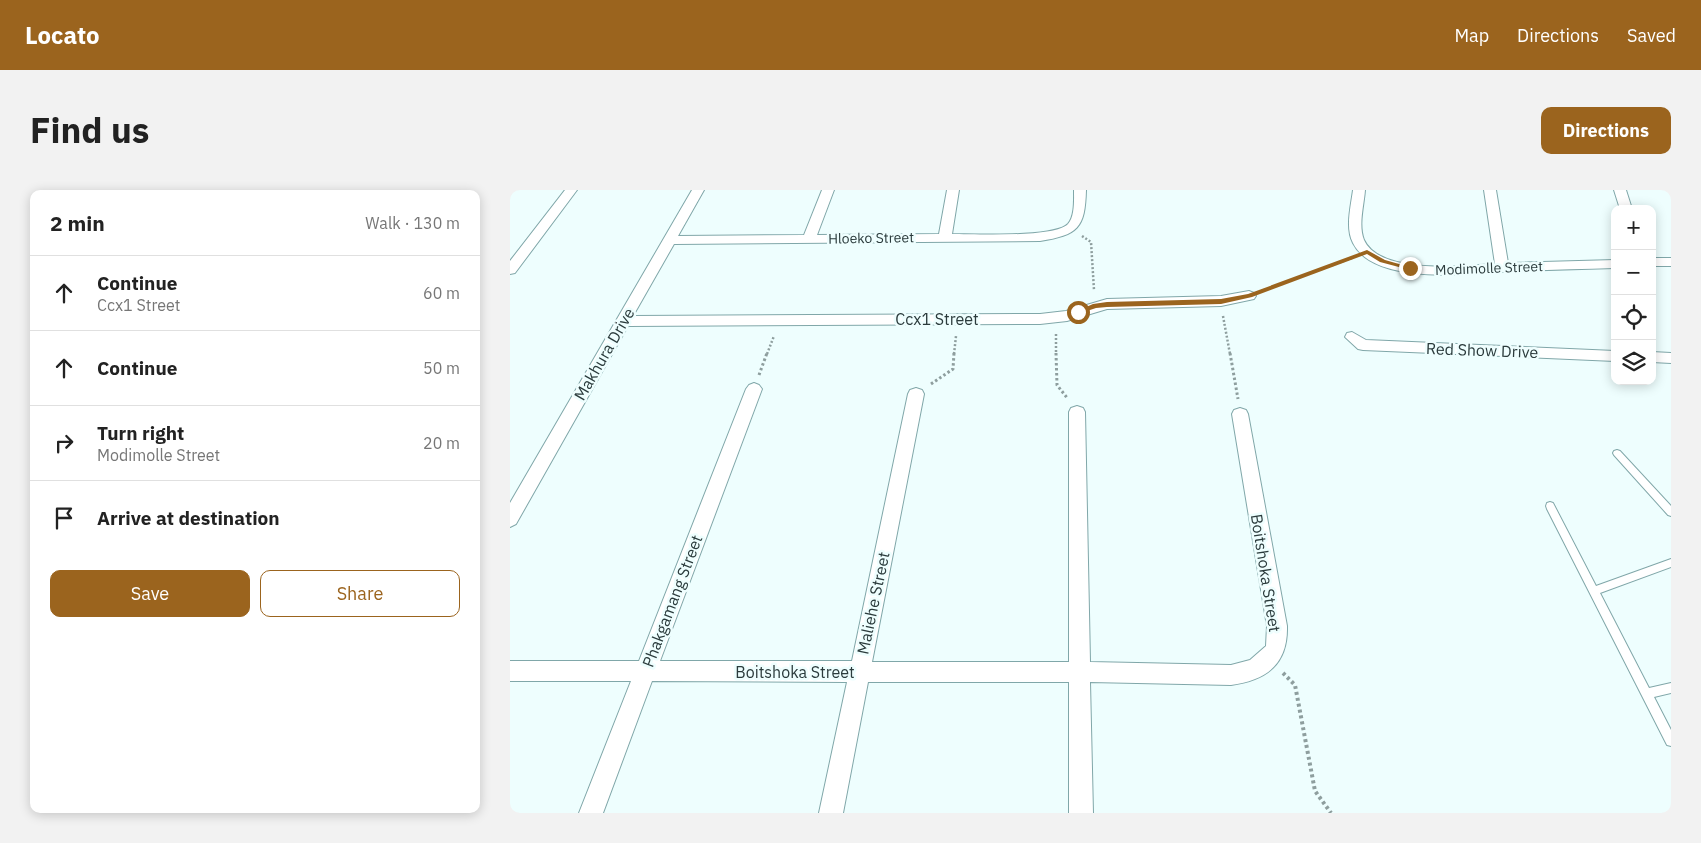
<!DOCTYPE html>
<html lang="en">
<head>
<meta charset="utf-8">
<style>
	body { margin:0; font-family:"IBM Plex Sans",sans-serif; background:#f2f2f2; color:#222 }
	.controls { position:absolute; right:15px; top:15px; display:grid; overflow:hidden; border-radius:10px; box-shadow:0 2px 12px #0003 }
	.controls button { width:45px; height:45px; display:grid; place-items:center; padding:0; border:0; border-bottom:1px solid #e0e0e0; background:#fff; color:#222; font:25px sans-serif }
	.stop { position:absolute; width:15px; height:15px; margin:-11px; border:4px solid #9b641e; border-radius:50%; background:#fff }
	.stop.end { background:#9b641e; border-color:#fff; box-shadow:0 1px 5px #0008 }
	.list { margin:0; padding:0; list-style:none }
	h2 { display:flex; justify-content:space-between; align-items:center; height:65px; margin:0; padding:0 20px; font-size:21px }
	h2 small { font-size:16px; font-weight:400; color:#767676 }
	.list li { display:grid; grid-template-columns:32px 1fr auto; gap:15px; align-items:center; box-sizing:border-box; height:75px; padding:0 20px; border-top:1px solid #e0e0e0 }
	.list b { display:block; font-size:19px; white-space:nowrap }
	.list p { margin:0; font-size:16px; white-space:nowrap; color:#767676 }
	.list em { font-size:16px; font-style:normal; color:#767676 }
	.actions { display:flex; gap:10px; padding:15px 20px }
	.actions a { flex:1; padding:11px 0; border:1px solid #9b641e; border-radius:10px; text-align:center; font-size:18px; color:#9b641e }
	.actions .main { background:#9b641e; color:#fff }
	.icon { flex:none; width:28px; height:28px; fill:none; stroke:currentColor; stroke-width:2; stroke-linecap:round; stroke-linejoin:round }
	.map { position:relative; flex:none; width:1161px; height:623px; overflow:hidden; border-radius:10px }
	header { display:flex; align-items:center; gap:30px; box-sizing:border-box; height:70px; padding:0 25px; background:#9b641e; color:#fff }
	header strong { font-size:24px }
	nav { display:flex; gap:28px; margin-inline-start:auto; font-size:18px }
	.intro { display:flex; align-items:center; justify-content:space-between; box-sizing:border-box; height:120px; padding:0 30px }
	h1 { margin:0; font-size:35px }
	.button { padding:12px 22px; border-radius:10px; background:#9b641e; color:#fff; font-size:18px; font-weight:700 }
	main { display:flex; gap:30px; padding:0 30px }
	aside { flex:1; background:#fff; border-radius:10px; box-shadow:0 2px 12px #0003 }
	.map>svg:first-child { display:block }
</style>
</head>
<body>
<header>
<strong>Locato</strong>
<nav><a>Map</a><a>Directions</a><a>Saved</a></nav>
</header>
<div class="intro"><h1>Find us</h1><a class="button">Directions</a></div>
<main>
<aside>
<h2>2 min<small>Walk · 130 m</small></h2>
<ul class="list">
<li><svg class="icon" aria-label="ahead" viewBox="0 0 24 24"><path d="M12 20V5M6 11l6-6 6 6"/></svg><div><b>Continue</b><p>Ccx1 Street</p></div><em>60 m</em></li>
<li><svg class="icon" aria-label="ahead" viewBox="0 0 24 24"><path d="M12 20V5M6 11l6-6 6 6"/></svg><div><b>Continue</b></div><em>50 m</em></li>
<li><svg class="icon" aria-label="right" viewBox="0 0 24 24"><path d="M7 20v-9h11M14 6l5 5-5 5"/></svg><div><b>Turn right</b><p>Modimolle Street</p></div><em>20 m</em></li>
<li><svg class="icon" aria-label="arrive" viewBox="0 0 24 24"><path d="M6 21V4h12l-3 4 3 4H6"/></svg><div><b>Arrive at destination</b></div></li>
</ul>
<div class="actions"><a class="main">Save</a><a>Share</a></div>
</aside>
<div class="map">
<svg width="1161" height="623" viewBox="0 0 1161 623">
	<rect width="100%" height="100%" fill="#eefefe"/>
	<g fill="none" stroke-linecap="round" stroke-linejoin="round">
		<g stroke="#80a7a9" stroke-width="2">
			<path id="service" d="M1107,260L1110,261L1161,316V326L1158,325L1104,265L1103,263L1104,261Z
				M1040,312L1043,313L1086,396L1161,369V377L1090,403L1139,498L1161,493V503L1144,507L1161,540V556L1157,555L1037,319L1036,316L1037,313Z"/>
		</g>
		<g stroke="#80a7a9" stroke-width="2">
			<path id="minor" d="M55,0H67L5,83L0,84V71Z
				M182,0H194L168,46L294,45L312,0H324L307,45L429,44L437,0H449L442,44C463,44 545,48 558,34C565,26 564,10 564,0H576C575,38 568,45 530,51L164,54L123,126L530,124L556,121L597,109L711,106L739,101L744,103L746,106L744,109L711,116L597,119L557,131L530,134L118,136L6,334L0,337V313Z
				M843,0H855C854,15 848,35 854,50C870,85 954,76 985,74L974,0H986L998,73L1105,70V78C1072,79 1038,80 1005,81C965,83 865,97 843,53C835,38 841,16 843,0Z
				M1104,0H1116L1122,19H1110Z
				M1142,68H1161V76H1142Z
				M842,142L856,150L1105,161V171L853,160L848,159L835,147L837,143Z
				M1142,162L1161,163V173L1142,172Z
				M244,193L249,195L252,199L150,471H342L398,204L400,200L406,198L412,200L414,204L362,472H559V222L561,218L567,216L573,218L575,222L580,472L721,475L740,470L756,456L757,436L722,224L724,220L730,218L736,220L738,224L777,436C778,474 757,490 721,495L580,492L583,623H559V492H358L333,623H309L337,492L142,491L93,623H69L121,491H0V471H129L236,199L239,195Z"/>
		</g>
		<path stroke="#8e9e9e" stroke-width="2.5" stroke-dasharray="2 2" stroke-linecap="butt" d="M572,46L581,52L584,100
			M754,100L842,68
			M713,126L720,164
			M546,144V164
			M257,164L264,146
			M444,164L446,146"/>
		<path stroke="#8e9e9e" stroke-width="3" stroke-dasharray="2.5 2.5" stroke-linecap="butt" d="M546,163L547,195L558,209
			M720,163L728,209
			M249,185L257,163
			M421,194L443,179L444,163"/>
		<path stroke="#8e9e9e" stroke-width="4" stroke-dasharray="3 3" stroke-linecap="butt" d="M773,483L785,495L805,601L821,623"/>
		<use href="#service" fill="#fff" fill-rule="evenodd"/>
		<use href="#minor" fill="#fff" fill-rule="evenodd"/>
	</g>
	<path fill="#9b641e" d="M857,60L875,70L903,78L900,80L870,72L857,64L742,107L711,114L597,117L586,118L568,124L565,122L583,114L597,112L711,109L738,104Z"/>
	<g text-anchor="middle" stroke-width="5" stroke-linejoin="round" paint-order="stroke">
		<g font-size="14" fill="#2b3b3c" stroke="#eefefe">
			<text transform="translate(361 48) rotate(-1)" y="5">Hloeko Street</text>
			<text transform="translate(979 78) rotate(-2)" y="5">Modimolle Street</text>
		</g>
		<g font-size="16" fill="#2b3b3c" stroke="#eefefe">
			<text x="427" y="135">Ccx1 Street</text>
			<text transform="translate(972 160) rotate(2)" y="6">Red Show Drive</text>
			<text transform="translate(94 164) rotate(-60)" y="6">Makhura Drive</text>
			<text transform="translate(756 383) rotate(81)" y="6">Boitshoka Street</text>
			<text transform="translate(162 411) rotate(-69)" y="6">Phakgamang Street</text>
			<text transform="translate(363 413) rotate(-78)" y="6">Maliehe Street</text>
			<text x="285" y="488">Boitshoka Street</text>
		</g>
	</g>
</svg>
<div class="controls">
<button>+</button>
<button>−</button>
<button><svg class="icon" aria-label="locate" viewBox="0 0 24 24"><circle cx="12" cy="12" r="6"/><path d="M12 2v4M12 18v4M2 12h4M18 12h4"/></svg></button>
<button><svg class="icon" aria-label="layers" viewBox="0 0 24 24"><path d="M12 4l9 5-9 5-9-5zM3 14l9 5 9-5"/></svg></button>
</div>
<div class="stop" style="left:568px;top:122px"></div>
<div class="stop end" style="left:900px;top:78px"></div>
</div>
</main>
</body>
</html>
